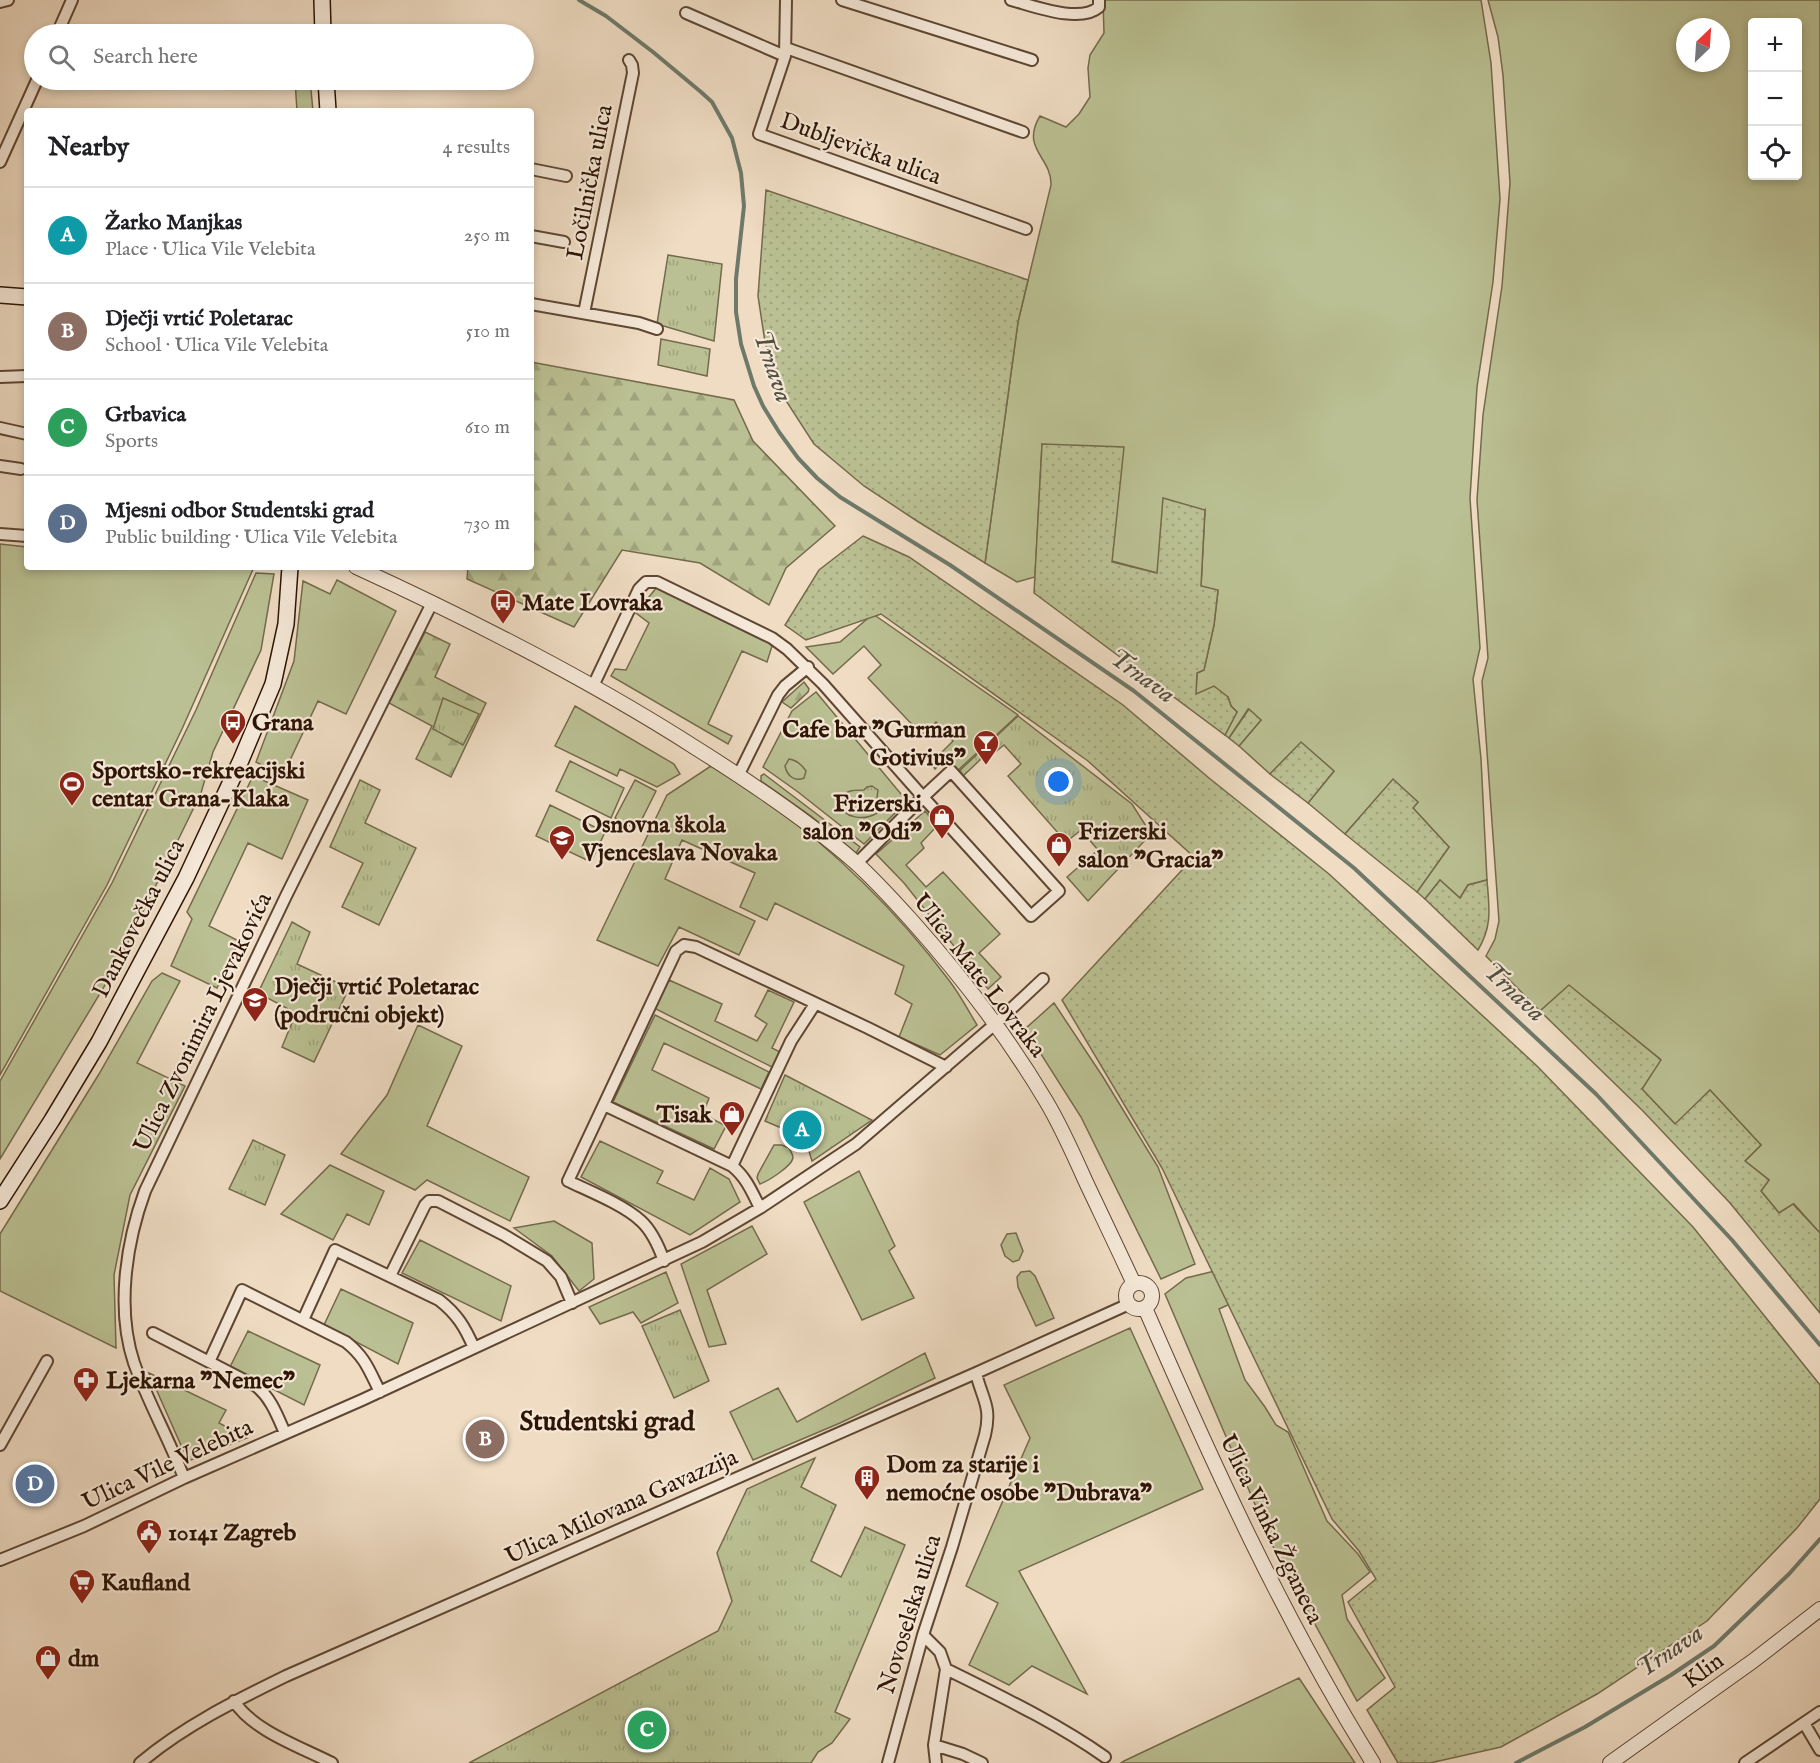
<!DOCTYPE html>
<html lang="en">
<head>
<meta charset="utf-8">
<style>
	body { margin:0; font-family:"IM FELL English",serif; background:#f6f6f6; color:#202124 }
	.controls { position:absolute; right:18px; top:18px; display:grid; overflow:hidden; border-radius:6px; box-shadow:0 3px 9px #0003 }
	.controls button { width:54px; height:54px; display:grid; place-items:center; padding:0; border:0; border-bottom:2px solid #e0e0e0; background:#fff; color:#202124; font:30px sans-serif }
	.compass { position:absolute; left:1676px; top:18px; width:54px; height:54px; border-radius:50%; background:#fff; box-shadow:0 3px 9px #0003; rotate:25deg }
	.you { position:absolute; left:1059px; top:782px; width:21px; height:21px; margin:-15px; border:4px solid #fff; border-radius:50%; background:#1a73e8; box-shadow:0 0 0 9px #1a73e833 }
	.badge { display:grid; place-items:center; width:39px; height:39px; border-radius:50%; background:#8f2418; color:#fff; font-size:20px; font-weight:700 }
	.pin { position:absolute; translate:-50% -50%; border:3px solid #fff; box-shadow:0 2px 6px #0006 }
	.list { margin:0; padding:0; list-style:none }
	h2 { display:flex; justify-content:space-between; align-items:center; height:78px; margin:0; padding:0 24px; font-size:26px }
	h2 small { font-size:20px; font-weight:400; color:#757577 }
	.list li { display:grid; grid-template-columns:39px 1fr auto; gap:18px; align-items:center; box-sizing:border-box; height:96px; padding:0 24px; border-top:2px solid #e0e0e0 }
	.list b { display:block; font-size:22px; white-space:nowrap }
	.list p { margin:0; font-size:20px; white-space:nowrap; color:#757577 }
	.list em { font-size:20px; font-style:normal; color:#757577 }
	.icon { flex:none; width:33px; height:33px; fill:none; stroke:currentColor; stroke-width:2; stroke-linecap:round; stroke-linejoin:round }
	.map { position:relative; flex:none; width:1820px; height:1763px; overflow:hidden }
	.search { position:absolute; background:#fff; box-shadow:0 3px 9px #0003; left:24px; top:24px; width:510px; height:66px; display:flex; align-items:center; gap:15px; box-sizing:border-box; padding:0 21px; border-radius:33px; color:#757577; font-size:22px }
	.panel { position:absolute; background:#fff; box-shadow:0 3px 9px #0003; left:24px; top:108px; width:510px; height:462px; border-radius:6px }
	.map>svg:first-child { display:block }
</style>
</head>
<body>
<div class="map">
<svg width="1820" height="1763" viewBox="0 0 1820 1763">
	<defs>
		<pattern id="forest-firs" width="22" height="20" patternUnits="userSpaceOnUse" patternTransform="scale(1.5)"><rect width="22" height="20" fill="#bac093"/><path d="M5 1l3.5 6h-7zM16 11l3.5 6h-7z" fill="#a0a47d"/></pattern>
		<pattern id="park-tufts" width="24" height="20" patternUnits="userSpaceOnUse" patternTransform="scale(1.5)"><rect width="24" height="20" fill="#bac093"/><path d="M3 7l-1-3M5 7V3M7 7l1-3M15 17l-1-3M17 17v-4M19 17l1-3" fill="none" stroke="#a0a47d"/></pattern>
		<pattern id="garden-dots" width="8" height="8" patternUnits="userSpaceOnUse" patternTransform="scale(1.5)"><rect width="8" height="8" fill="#bac093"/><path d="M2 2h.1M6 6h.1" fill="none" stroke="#a0a47d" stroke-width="1.8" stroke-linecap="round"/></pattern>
	</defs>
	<rect width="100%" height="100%" fill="#efdcc3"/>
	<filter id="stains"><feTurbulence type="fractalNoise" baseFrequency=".00333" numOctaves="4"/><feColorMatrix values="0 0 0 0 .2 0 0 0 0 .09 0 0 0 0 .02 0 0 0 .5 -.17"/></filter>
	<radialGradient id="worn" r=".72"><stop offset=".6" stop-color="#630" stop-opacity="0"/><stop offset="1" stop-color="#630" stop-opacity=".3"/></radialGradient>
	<path fill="#bac093" stroke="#746a4b" stroke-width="1.5" fill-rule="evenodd" d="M1103,0H1481L1491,63L1500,199L1493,282L1477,387L1470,498L1480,648L1473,679L1481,759L1487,880L1468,885L1460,898L1440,880L1425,899L1417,892L1449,847L1413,808L1418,802L1393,780L1345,834L1308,803L1334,771L1301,743L1270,774L1239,746L1261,720L1248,709L1229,738L1225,735L1237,712L1231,706L1228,697L1196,694L1197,673L1204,670L1214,625L1218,591L1201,586L1205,510L1157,573L1112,561L1042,445L1035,577L1017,582L985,563L1018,322L1051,185C1052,157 1020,149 1040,116L1066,127L1079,114L1090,97L1088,68L1090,55L1104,33Z
		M1488,0H1820V1233L1794,1204L1779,1213L1761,1191L1769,1180L1745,1161L1761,1145L1710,1090L1676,1125L1642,1089L1660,1059L1569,986L1540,1011L1486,956L1495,939L1499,921L1482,681L1488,658L1477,500L1483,415L1502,286L1510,183L1503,75L1498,37ZM1752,22H1798V176H1752ZM1685,27H1721V63H1685Z
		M295,80H310L313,111H297Z
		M0,544L27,547V567H254L182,729L107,885L0,1075Z
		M256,573L274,574L261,650L213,752L201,793L116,967L0,1159V1081L112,883L196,710Z
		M337,580L396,611L346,714L318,701L283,775L256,762L294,661L303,581L330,594Z
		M657,587L773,643L767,662L742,651L708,724L732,736L728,744L611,676L615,669L626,670L649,623L636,613Z
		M873,614L1018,715L955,773L944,760L935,769L931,763L953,741L936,722L922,735L868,678L881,665L864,646L833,674L806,647L840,642Z
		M816,692L906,800L903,805L864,844L798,792L763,767L792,711Z
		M575,706L674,764L680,774L657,787L620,769L617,776L555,746Z
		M570,761L624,788L611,818L556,791Z
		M711,766C730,778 750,790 768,803C834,849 900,915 948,979C959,993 968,1010 977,1025L940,1055L899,1037L912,1004L895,994L904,966L775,903L767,920L740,907L755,873L682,840L665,879L755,921L739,955L679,927L658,966L597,940L667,795Z
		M764,774L860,847L856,853L811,816L761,781V776Z
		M253,776L308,800L282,859L248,843L209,926L239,941L217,988L171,966L192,919L187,912Z
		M635,780L656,791L637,829L615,818Z
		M550,805L605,832L591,862L536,836Z
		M925,811L937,826L921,843L924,848L906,865L926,887L943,872L1000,934L979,953L1001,977L988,989L904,883L876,854Z
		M162,973L180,981L137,1063L185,1086L130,1195L114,1275L116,1348L0,1291V1234L99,1074L152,981Z
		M669,980L722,1004L715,1021L757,1041L767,1024L755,1016L768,990L794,1002L772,1048L780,1052L774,1068L654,1008Z
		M1054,1003L1103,1077L1158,1167L1195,1264L1161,1279L1081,1117L1025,1029Z
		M655,1015L769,1072L761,1089L664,1043L652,1070L709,1098L703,1114L726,1126L714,1149L613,1102Z
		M418,1025L462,1046L427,1126L529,1177L510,1221L427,1180L415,1190L341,1154L387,1095Z
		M600,1141L663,1171L657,1183L694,1200L710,1168L729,1179L740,1202L690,1235L581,1177Z
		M774,1145H782L789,1148C791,1152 793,1154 793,1158C791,1167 768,1181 760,1184L757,1178L758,1174Z
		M330,1165L384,1191L369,1225L347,1214L333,1240L281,1214Z
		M859,1171L895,1246L889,1251L914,1298L862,1320L804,1202Z
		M554,1221L592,1243L594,1279L579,1291L552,1256L514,1228Z
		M752,1226L767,1254L707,1290L726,1344L709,1347L681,1264Z
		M1016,1233L1023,1251L1019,1260L1013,1262L1005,1256L1001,1245L1007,1234Z
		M420,1240L511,1286L501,1321L402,1273Z
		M1227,1268L1248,1296L1219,1309L1245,1380L1265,1407L1276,1425L1288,1432L1327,1521L1358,1554L1370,1572L1342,1595L1347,1619L1385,1678L1357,1701L1275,1551L1165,1294L1186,1278Z
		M1030,1271L1035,1276L1054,1318L1036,1326L1018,1287L1017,1277L1021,1272Z
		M666,1272L678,1303L641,1323L633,1312L600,1324L589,1307Z
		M341,1289L413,1323L398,1364L324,1325Z
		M1130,1328L1203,1489L1019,1571L1087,1694L1032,1666L1009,1685L969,1665L998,1603L966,1586L1030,1438L1004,1385Z
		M248,1331L320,1365L304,1405L230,1367Z
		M925,1353L935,1378L840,1423L753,1460L730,1412L778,1388L797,1422Z
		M149,1373L226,1410L219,1423L247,1438L188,1461Z
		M1299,1678L1355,1763H1121L1124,1761Z"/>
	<path fill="url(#forest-firs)" stroke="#746a4b" stroke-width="1.5" d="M531,362L734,400L753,441L835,526L786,568L769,605L700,563L622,550L574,627L467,579L468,567H531Z
		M425,632L450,644L435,677L486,703L451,777L416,759L432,726L389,703Z
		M804,682L809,689L808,692L791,708L782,702Z"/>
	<path fill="url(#park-tufts)" stroke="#746a4b" stroke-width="1.5" d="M668,255L722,264L714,341L657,324Z
		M661,339L710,349L707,376L658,365Z
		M443,698L479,714L463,745L433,729Z
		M1018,716L1132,804L1151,834L1088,901L1067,877L1098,850L1081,830L1066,842L1008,776L1021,764L1004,745L985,760L982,758L960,779L956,774Z
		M789,759C797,760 802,765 806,771L804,778C795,782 787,776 785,766Z
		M360,780L380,790L365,823L416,848L379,925L342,907L363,863L330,847Z
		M872,786L878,790L877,797L881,803L877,813C864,821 843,819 839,802C843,790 853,790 864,790L867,787Z
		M292,922L310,932L297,964L349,988L314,1062L282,1047L296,1013L258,993Z
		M785,1075L872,1120L812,1161L805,1138L765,1121Z
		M253,1140L285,1155L265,1205L229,1189Z
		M680,1310L709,1381L674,1398L642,1326Z
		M815,1458L801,1487L836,1505L811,1561L841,1577L865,1527L905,1545L835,1712L850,1719L832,1743L818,1752L811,1763H469L718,1631L732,1601L717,1553L747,1489Z"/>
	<path fill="url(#garden-dots)" stroke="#746a4b" stroke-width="1.5" d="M766,190L1028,280L1018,322L985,563L917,521L864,486L814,444L781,393L765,342L758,296Z
		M1042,444L1124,447L1112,562L1157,573L1163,498L1205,510L1201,586L1218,590L1214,625L1204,670L1197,673L1196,694L1214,686L1228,697L1231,706L1237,712L1225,735L1034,593Z
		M863,536L909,557L1123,705L1209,778L1329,874L1537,1066L1693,1227L1820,1385V1499L1797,1528L1707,1621L1597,1694L1501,1747L1430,1763H1398L1367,1710L1395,1687L1348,1602L1376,1579L1359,1551L1332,1519L1162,1168L1062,1000L1194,857L1088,761L881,614L806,640L785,625L819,570Z
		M1249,709L1261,720L1239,746L1229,738Z
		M1301,742L1334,771L1308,803L1270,774Z
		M1393,779L1418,802L1413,808L1449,847L1417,892L1345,834Z
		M1440,880L1460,898L1468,885L1487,880C1489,907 1493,925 1478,950L1425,899Z
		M1569,985L1661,1060L1642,1089L1675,1124L1710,1090L1761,1145L1745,1161L1769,1180L1761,1191L1779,1213L1793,1204L1820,1233V1313L1730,1203L1643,1111L1540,1011Z"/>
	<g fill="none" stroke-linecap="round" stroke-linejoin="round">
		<path stroke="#6e796a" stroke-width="4" d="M579,0L606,16L653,52L701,92L712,102L732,138L741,173L744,206L736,279V312L741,344L754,386L763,406L779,432L798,458L817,478L840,497L950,565L1134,691L1354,868L1596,1094L1732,1240L1820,1345
			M1516,1763L1585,1727L1671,1675L1714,1646L1789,1574L1820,1539"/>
		<g stroke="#5e4633" stroke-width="14">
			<path id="minor" d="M786,0L785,56L759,134L1026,229
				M842,0L1032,60
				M1011,0C1034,6 1080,24 1099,7V0
				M0,2L8,0
				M686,13L785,56
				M57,34L72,0
				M786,48L1023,132
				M0,162L37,80
				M531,169L566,176
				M531,236L564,242
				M531,304L639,323L657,329
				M584,313L633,73L632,65L629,60
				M0,377L27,376
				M0,428L27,434
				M0,466L21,469
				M0,534L27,536
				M593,686L639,589L646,582H657L772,638L787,649L823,684L923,797L856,864
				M951,771L1059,891L1031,916L923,797Z
				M739,774L778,695L785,686L808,667
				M604,1105L732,1166C746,1177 752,1192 760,1208
				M732,1166L791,1041L815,1004
				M664,1261C659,1247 652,1231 641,1221C624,1205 589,1191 568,1181L676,951L684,945L696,947L868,1028L946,1067
				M390,1276L425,1205L429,1201H438L504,1235L547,1261L561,1277L572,1303
				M303,1320L335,1250L439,1300C457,1314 465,1327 474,1348
				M153,1333L256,1386C271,1398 277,1415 285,1433
				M209,1362L242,1290L346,1342C365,1357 369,1370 380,1392
				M0,1445L47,1361
				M184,1478C169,1439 148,1402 134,1363C116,1309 126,1243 145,1191L286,896L432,603
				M0,1560L84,1526L184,1478L362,1400L702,1242L760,1208L856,1144L995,1024L1043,979
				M923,1635L940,1652L946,1669
				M234,1701C253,1731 301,1747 332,1763
				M1804,1723L1820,1750
				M934,1745L946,1669C1000,1696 1055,1722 1105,1757
				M140,1763C184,1726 235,1701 286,1676L976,1373L1129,1304
				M888,1763L923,1635L952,1547L985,1435C992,1406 982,1399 976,1373
				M936,1763L934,1745L963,1754L982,1763
				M1745,1763L1820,1712"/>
		</g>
		<g stroke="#5e4633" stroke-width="16">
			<path id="tertiary" d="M356,567C474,621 590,680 699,750C753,784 807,820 855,862C875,880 894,901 912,921C962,977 1008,1037 1046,1101C1061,1126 1073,1153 1085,1180C1101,1214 1118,1249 1134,1284
				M1126 1296a13 13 0 1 1 26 0a13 13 0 1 1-26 0Z
				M1145,1308C1213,1464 1283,1618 1373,1763
				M1610,1763L1753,1661L1820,1609"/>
		</g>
		<g stroke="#2d1403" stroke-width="18">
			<path id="secondary" d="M322,0L323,34
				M326,80L328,111
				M0,295L27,297
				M0,1201L52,1120L99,1042L186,878L241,760L273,684L286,624L290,567"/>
		</g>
		<use href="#minor" stroke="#f5e8d8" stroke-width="10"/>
		<use href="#tertiary" stroke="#f5e8d8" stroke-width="14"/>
		<use href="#secondary" stroke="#f5e8d8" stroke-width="15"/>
	</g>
	<defs>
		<g id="bus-pin" transform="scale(1.35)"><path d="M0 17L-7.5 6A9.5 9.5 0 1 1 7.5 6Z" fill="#8f2418" stroke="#f5e8d8"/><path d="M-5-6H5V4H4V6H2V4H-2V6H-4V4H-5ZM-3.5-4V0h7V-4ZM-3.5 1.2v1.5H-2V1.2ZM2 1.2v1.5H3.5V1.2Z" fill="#fff"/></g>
		<g id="bar-pin" transform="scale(1.35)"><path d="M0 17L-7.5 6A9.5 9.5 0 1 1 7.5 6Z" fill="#8f2418" stroke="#f5e8d8"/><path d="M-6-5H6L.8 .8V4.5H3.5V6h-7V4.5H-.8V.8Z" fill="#fff"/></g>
		<g id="stadium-pin" transform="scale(1.35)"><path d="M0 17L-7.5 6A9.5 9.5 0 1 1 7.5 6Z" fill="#8f2418" stroke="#f5e8d8"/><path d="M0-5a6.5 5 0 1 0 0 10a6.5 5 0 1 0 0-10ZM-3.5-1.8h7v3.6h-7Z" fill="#fff"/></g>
		<g id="shop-pin" transform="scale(1.35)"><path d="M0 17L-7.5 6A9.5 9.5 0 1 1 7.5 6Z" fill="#8f2418" stroke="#f5e8d8"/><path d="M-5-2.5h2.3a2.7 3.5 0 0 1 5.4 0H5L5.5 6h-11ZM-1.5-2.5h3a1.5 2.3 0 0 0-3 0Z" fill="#fff"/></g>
		<g id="school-pin" transform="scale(1.35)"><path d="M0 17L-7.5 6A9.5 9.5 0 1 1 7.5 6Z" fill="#8f2418" stroke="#f5e8d8"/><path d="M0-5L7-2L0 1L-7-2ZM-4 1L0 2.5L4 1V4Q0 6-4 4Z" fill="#fff"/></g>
		<g id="pharmacy-pin" transform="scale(1.35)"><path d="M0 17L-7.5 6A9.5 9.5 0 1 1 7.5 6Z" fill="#8f2418" stroke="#f5e8d8"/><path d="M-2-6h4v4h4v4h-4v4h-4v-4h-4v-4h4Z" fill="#fff"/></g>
		<g id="building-pin" transform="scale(1.35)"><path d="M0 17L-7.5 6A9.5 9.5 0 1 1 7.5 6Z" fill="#8f2418" stroke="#f5e8d8"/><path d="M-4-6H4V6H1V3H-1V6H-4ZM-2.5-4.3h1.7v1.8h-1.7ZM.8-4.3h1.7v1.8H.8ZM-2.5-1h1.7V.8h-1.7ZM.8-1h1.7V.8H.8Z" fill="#fff"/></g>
		<g id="civic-pin" transform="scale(1.35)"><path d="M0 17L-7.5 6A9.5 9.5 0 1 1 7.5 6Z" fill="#8f2418" stroke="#f5e8d8"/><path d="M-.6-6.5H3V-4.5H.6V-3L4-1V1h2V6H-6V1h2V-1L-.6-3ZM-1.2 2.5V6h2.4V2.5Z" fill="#fff"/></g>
		<g id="supermarket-pin" transform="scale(1.35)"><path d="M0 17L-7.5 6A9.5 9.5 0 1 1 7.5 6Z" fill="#8f2418" stroke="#f5e8d8"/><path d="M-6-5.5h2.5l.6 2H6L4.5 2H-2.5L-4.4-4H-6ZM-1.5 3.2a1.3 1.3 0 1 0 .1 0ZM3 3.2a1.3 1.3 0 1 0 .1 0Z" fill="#fff"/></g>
	</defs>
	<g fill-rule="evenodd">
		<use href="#bus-pin" x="503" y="602"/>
		<use href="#bus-pin" x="233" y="722"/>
		<use href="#bar-pin" x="986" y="743"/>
		<use href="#stadium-pin" x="72" y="784"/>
		<use href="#shop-pin" x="942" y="817"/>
		<use href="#school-pin" x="562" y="838"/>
		<use href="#shop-pin" x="1059" y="845"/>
		<use href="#school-pin" x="255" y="1000"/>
		<use href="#shop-pin" x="732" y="1114"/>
		<use href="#pharmacy-pin" x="86" y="1380"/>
		<use href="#building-pin" x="867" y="1478"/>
		<use href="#civic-pin" x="149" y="1532"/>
		<use href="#supermarket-pin" x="82" y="1582"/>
		<use href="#shop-pin" x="48" y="1658"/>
	</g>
	<g text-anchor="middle" stroke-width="4.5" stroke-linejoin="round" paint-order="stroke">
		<g font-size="24" fill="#2d1403" stroke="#f5e8d8">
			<text transform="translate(861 148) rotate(20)" y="8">Dubljevička ulica</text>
			<text transform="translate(589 182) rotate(-79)" y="8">Ločilnička ulica</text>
			<text transform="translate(138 918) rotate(-63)" y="8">Dankovečka ulica</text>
			<text transform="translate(980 975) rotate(52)" y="8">Ulica Mate Lovraka</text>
			<text transform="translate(202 1022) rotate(-64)" y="8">Ulica Zvonimira Ljevakovića</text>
			<text transform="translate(167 1464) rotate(-25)" y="8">Ulica Vile Velebita</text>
			<text transform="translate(621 1506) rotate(-24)" y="8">Ulica Milovana Gavazzija</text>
			<text transform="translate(1272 1529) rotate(64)" y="8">Ulica Vinka Žganeca</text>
			<text transform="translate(909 1614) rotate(-73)" y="8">Novoselska ulica</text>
			<text transform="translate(1703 1670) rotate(-36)" y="8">Klin</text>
		</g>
		<g font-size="24" font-weight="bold" fill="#2d1403" stroke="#f5e8d8" text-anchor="start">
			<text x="522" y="610">Mate Lovraka</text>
			<text x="252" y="730">Grana</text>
			<text x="966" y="737" text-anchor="end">Cafe bar "Gurman<tspan x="966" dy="28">Gotivius"</tspan></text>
			<text x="92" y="778">Sportsko-rekreacijski<tspan x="92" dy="28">centar Grana-Klaka</tspan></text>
			<text x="922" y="811" text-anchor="end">Frizerski<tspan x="922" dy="28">salon "Odi"</tspan></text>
			<text x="582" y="832">Osnovna škola<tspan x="582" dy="28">Vjenceslava Novaka</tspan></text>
			<text x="1078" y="839">Frizerski<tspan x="1078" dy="28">salon "Gracia"</tspan></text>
			<text x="274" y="994">Dječji vrtić Poletarac<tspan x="274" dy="28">(područni objekt)</tspan></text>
			<text x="712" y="1122" text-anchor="end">Tisak</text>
			<text x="106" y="1388">Ljekarna "Nemec"</text>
			<text x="886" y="1472">Dom za starije i<tspan x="886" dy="28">nemoćne osobe "Dubrava"</tspan></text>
			<text x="168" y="1540">10141 Zagreb</text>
			<text x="101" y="1590">Kaufland</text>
			<text x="68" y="1666">dm</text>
		</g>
		<g font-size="26" font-style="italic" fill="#534f3f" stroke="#f5e8d8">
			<text transform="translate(774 366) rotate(71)" y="9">Trnava</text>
			<text transform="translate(1143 675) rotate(36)" y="9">Trnava</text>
			<text transform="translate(1515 991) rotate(43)" y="9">Trnava</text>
			<text transform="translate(1669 1650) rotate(-34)" y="9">Trnava</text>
		</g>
		<g font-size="27" font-weight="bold" fill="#2d1403" stroke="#f5e8d8">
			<text x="607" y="1430">Studentski grad</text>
		</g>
	</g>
	<rect width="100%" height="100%" filter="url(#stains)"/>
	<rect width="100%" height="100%" fill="url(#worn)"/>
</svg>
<div class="controls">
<button>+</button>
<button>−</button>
<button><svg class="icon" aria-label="locate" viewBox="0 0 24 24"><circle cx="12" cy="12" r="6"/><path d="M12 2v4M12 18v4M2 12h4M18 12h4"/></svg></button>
</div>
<svg class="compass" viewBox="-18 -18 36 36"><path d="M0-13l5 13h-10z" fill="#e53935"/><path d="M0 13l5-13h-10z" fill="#757577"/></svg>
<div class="you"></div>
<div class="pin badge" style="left:802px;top:1130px;background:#0f9aa8">A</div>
<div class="pin badge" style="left:485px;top:1439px;background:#8d6e63">B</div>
<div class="pin badge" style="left:647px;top:1730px;background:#2e9e5b">C</div>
<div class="pin badge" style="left:35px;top:1484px;background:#5c6f8a">D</div>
<div class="search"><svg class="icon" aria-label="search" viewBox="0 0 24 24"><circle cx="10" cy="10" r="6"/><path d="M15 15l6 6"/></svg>Search here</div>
<section class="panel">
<h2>Nearby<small>4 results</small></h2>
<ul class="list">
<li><span class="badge" style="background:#0f9aa8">A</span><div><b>Žarko Manjkas</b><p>Place · Ulica Vile Velebita</p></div><em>250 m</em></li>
<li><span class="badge" style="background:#8d6e63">B</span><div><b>Dječji vrtić Poletarac</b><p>School · Ulica Vile Velebita</p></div><em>510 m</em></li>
<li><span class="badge" style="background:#2e9e5b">C</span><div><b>Grbavica</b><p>Sports</p></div><em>610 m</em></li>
<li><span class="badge" style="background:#5c6f8a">D</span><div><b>Mjesni odbor Studentski grad</b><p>Public building · Ulica Vile Velebita</p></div><em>730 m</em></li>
</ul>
</section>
</div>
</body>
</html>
